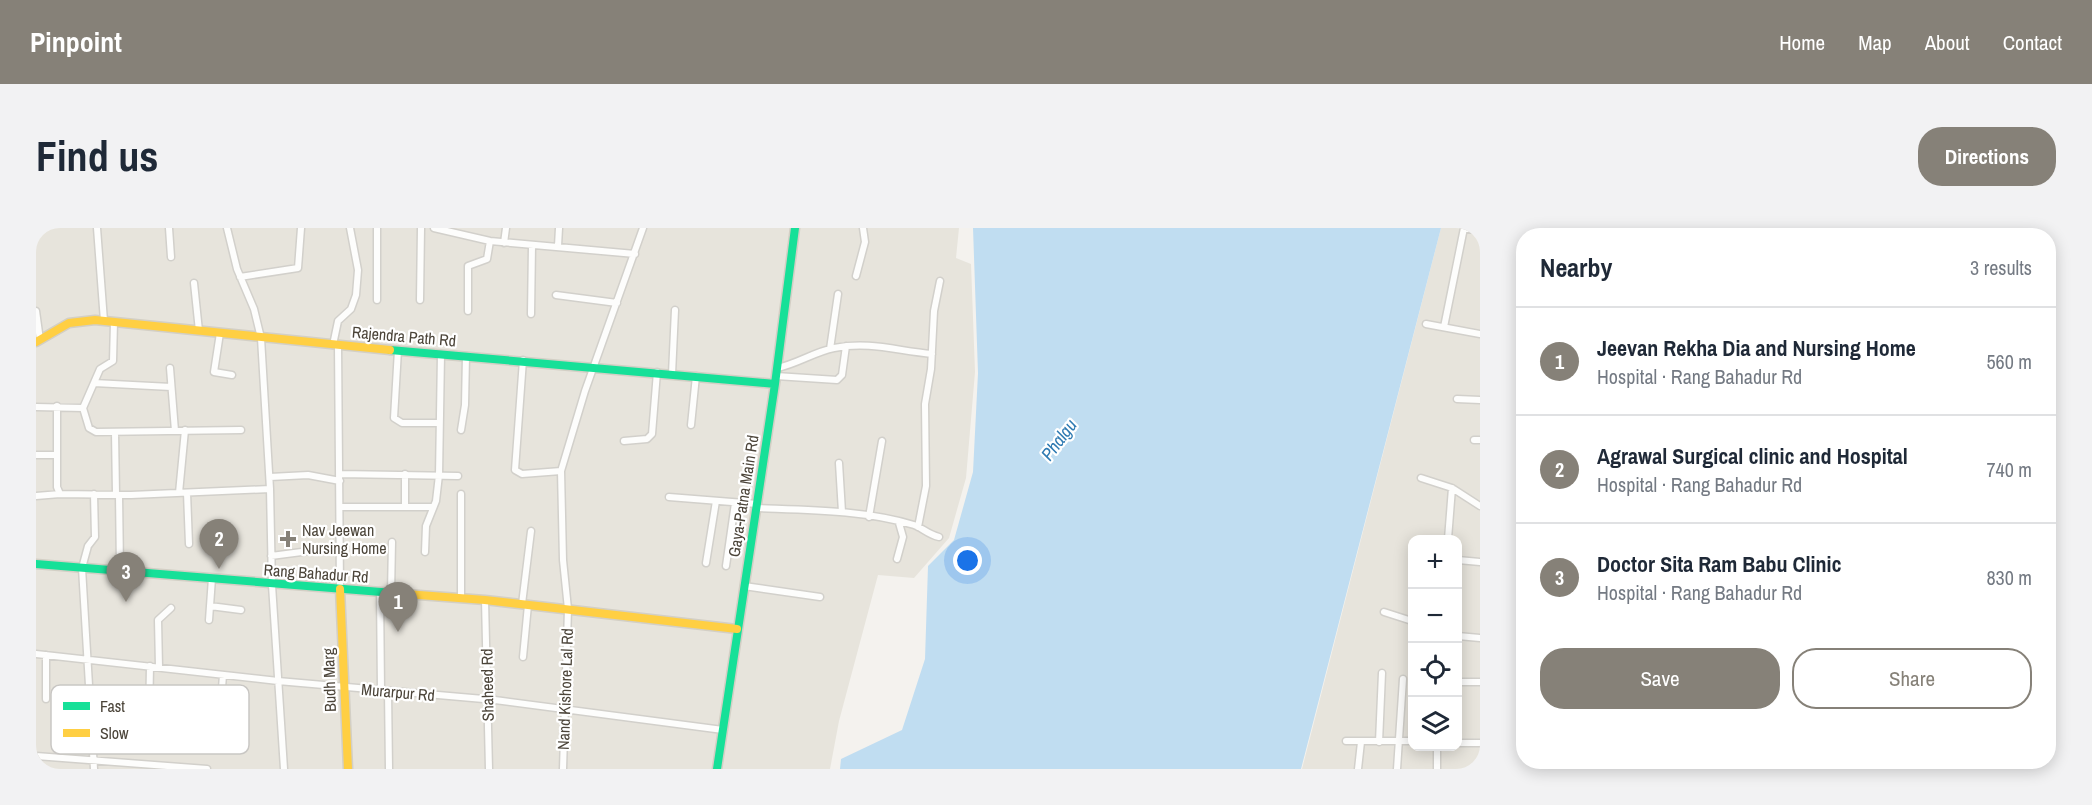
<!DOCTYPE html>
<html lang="en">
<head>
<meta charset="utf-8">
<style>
	body { margin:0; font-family:"Archivo Narrow",sans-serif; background:#f2f2f3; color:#1f2937 }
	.controls { position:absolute; right:18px; bottom:18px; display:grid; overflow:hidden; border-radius:12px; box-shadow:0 3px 15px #0003 }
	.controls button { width:54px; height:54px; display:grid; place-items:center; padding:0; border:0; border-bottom:2px solid #e0e1e3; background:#fff; color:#1f2937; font:30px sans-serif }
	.you { position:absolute; left:932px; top:333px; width:21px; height:21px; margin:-15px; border:4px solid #fff; border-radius:50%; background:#1a73e8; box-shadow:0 0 0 9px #1a73e833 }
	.badge { display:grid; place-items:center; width:39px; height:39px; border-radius:50%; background:#868178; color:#fff; font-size:20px; font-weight:700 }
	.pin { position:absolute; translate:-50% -50px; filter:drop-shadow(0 2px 3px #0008) }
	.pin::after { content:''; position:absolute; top:32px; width:21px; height:18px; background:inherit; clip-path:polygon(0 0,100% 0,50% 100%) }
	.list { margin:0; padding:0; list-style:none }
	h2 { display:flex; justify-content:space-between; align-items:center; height:78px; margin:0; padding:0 24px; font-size:26px }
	h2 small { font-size:20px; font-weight:400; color:#747a83 }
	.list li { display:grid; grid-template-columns:39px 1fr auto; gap:18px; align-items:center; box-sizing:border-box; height:108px; padding:0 24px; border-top:2px solid #e0e1e3 }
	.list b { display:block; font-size:22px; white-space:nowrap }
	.list p { margin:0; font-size:20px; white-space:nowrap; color:#747a83 }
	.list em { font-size:20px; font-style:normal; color:#747a83 }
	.actions { display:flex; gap:12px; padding:18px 24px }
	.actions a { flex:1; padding:14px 0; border:2px solid #868178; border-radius:24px; text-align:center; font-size:21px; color:#868178 }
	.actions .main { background:#868178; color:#fff }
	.icon { flex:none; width:33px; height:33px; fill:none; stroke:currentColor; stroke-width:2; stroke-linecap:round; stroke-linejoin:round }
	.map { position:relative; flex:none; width:1444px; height:541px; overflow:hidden; border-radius:24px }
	header { display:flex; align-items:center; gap:36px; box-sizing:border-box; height:84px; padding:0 30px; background:#868178; color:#fff }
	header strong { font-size:28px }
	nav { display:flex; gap:33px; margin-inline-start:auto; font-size:21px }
	.intro { display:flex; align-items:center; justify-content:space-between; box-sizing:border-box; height:144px; padding:0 36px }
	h1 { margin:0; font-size:42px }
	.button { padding:15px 27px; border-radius:24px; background:#868178; color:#fff; font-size:21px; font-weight:700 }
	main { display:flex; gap:36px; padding:0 36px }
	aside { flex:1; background:#fff; border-radius:24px; box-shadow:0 3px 15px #0003 }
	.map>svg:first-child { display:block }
</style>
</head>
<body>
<header>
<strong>Pinpoint</strong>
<nav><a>Home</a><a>Map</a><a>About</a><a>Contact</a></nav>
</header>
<div class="intro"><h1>Find us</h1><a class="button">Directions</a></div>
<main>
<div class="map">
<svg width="1444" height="541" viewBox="0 0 1444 541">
	<rect width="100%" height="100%" fill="#f4f2ee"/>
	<path fill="#e7e4dc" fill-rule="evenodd" d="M0,0H923L920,30L935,36L939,144L930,250L913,310L878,350L842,347L803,493L794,541H0Z
		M1405,0H1444V541H1266ZM1376,311H1422V518H1376Z"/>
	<path fill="#c0ddf1" d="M937,0H1405L1265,541H804L805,531L866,502L889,431L892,338L918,312L937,244L942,145Z"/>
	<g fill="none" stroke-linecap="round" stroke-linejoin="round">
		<g stroke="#d2d0cb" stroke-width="9">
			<path id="street" d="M61,0L68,93
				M133,0L135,29
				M191,0L201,41L218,81L225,110L234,261L236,357L248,541
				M398,0L454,13L599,26
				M1428,0L1444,3
				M468,15L470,0
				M522,18L523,0
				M820,48L829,14L827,0
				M204,49L262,40L265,0
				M158,55L163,103
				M520,67L581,75
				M341,72V0
				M384,72L385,0
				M0,83L4,112
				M432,83V38L451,31L454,13
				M495,86L496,18
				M1390,96L1444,106
				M1408,99L1428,0
				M184,105L178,144L196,147
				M297,117L302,93L315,81L320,67L322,42L314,0
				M302,117L304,361
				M794,121L802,66
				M362,122L358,190L366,195H403
				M487,132L479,242L486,246L525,243
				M134,140L139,203
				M741,140C761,136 778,124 798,120C834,113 861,123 896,126
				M636,146L639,82
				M740,148L801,152L806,147L810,118
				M58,155L135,159
				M1421,171L1444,172
				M21,178V259L24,266L95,267L234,261
				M0,179L47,180L53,200L60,204L205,202
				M47,180L64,141L77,133L78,94
				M655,197L660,148
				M425,202L429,177L430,128
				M79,204L80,266
				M1438,212H1444
				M588,213L611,211L616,206L621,144
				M0,227H21
				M803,235L806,284
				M304,246L422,248
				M369,246V279
				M234,249L272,247L304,253
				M1385,250L1416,260L1444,278
				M143,265L149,202
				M151,265L153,316
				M425,266V370
				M83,267L84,341
				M0,268L24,266
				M633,269L721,276
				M305,279H397
				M721,280C773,282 828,282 878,297C887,300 891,306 903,309
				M833,289L846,213
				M882,299L890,258L889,176L895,141L898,83L904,53
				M1412,311L1416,260
				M389,324L390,298L400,273L403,247L405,126
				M235,328L304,319
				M861,331L867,309L863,295
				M1422,332L1444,334
				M670,335L680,273
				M690,338L699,275
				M708,358L784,369
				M344,364L345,462
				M355,365L356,314
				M449,372L453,541
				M486,376L495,303
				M174,378L205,382
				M1348,384L1376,393
				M173,392L176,350
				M1422,408L1444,410
				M0,426L242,453L459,472L687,502
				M10,427V471
				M487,429L492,377
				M123,439L122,392L135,380
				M1422,454H1444
				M352,463L353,541
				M184,487L187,447
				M113,493L114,438
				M1310,513H1376
				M1343,514L1346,445
				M1422,515H1444
				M1401,518V541
				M0,528L171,541
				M58,541L46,340L52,318L59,309L58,266
				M527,541L532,381L527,332L525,243L549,163L607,0
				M1322,541L1325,514
				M1361,541L1367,451"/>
		</g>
		<g stroke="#d3cfc5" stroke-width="11">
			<path id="fast" d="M354,122L739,156
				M0,336L370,366
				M681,541L739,156L759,0"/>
		</g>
		<g stroke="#d3cfc5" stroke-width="11">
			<path id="slow" d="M0,114L33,95L59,92L354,122
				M304,361L312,541
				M370,366L449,372L701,401"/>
		</g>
		<use href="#street" stroke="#fdfdfc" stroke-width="6"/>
		<use href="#fast" stroke="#16e098" stroke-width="8"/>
		<use href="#slow" stroke="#ffcf43" stroke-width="8"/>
	</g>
	<path fill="#868178" stroke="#fff" stroke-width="2" d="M249 302h6v6h6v6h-6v6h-6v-6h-6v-6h6z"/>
	<g text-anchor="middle" stroke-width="4.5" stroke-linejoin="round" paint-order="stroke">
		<g font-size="16" fill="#4b4439" stroke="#fff">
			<text transform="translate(368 108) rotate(5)" y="6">Rajendra Path Rd</text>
			<text transform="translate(707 268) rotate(-81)" y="6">Gaya-Patna Main Rd</text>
			<text transform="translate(280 345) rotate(4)" y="6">Rang Bahadur Rd</text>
			<text transform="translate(293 452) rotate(-92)" y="6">Budh Marg</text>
			<text transform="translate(451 457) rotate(-91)" y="6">Shaheed Rd</text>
			<text transform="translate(529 461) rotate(-88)" y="6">Nand Kishore Lal Rd</text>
			<text transform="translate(362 464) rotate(5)" y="6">Murarpur Rd</text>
		</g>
		<g font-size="16" fill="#4b4439" stroke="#fff" text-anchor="start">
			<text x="266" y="308">Nav Jeewan<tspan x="266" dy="18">Nursing Home</tspan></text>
		</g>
		<g font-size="18" font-style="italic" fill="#2e7ab2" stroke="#fff">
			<text transform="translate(1023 212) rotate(-53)" y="6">Phalgu</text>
		</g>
	</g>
	<rect x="15" y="457" width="198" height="69" rx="9" fill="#fff" stroke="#c9c7c4" stroke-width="1.5"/>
	<rect x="27" y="474" width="27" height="8" fill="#16e098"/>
	<rect x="27" y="501" width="27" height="8" fill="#ffcf43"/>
	<g font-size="16" fill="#4b4439">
		<text x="64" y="484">Fast</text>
		<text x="64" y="511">Slow</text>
	</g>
</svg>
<div class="controls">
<button>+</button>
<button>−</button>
<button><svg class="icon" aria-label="locate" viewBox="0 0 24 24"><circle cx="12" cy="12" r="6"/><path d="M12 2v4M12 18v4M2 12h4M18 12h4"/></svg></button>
<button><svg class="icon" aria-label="layers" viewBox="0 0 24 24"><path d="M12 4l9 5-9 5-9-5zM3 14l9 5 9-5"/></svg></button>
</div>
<div class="you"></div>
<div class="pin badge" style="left:362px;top:404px">1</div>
<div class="pin badge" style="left:183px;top:341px">2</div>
<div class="pin badge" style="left:90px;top:374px">3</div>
</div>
<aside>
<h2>Nearby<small>3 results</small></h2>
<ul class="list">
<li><span class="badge">1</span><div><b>Jeevan Rekha Dia and Nursing Home</b><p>Hospital · Rang Bahadur Rd</p></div><em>560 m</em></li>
<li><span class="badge">2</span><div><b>Agrawal Surgical clinic and Hospital</b><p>Hospital · Rang Bahadur Rd</p></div><em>740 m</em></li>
<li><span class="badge">3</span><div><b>Doctor Sita Ram Babu Clinic</b><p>Hospital · Rang Bahadur Rd</p></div><em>830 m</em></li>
</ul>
<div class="actions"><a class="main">Save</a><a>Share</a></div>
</aside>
</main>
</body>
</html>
